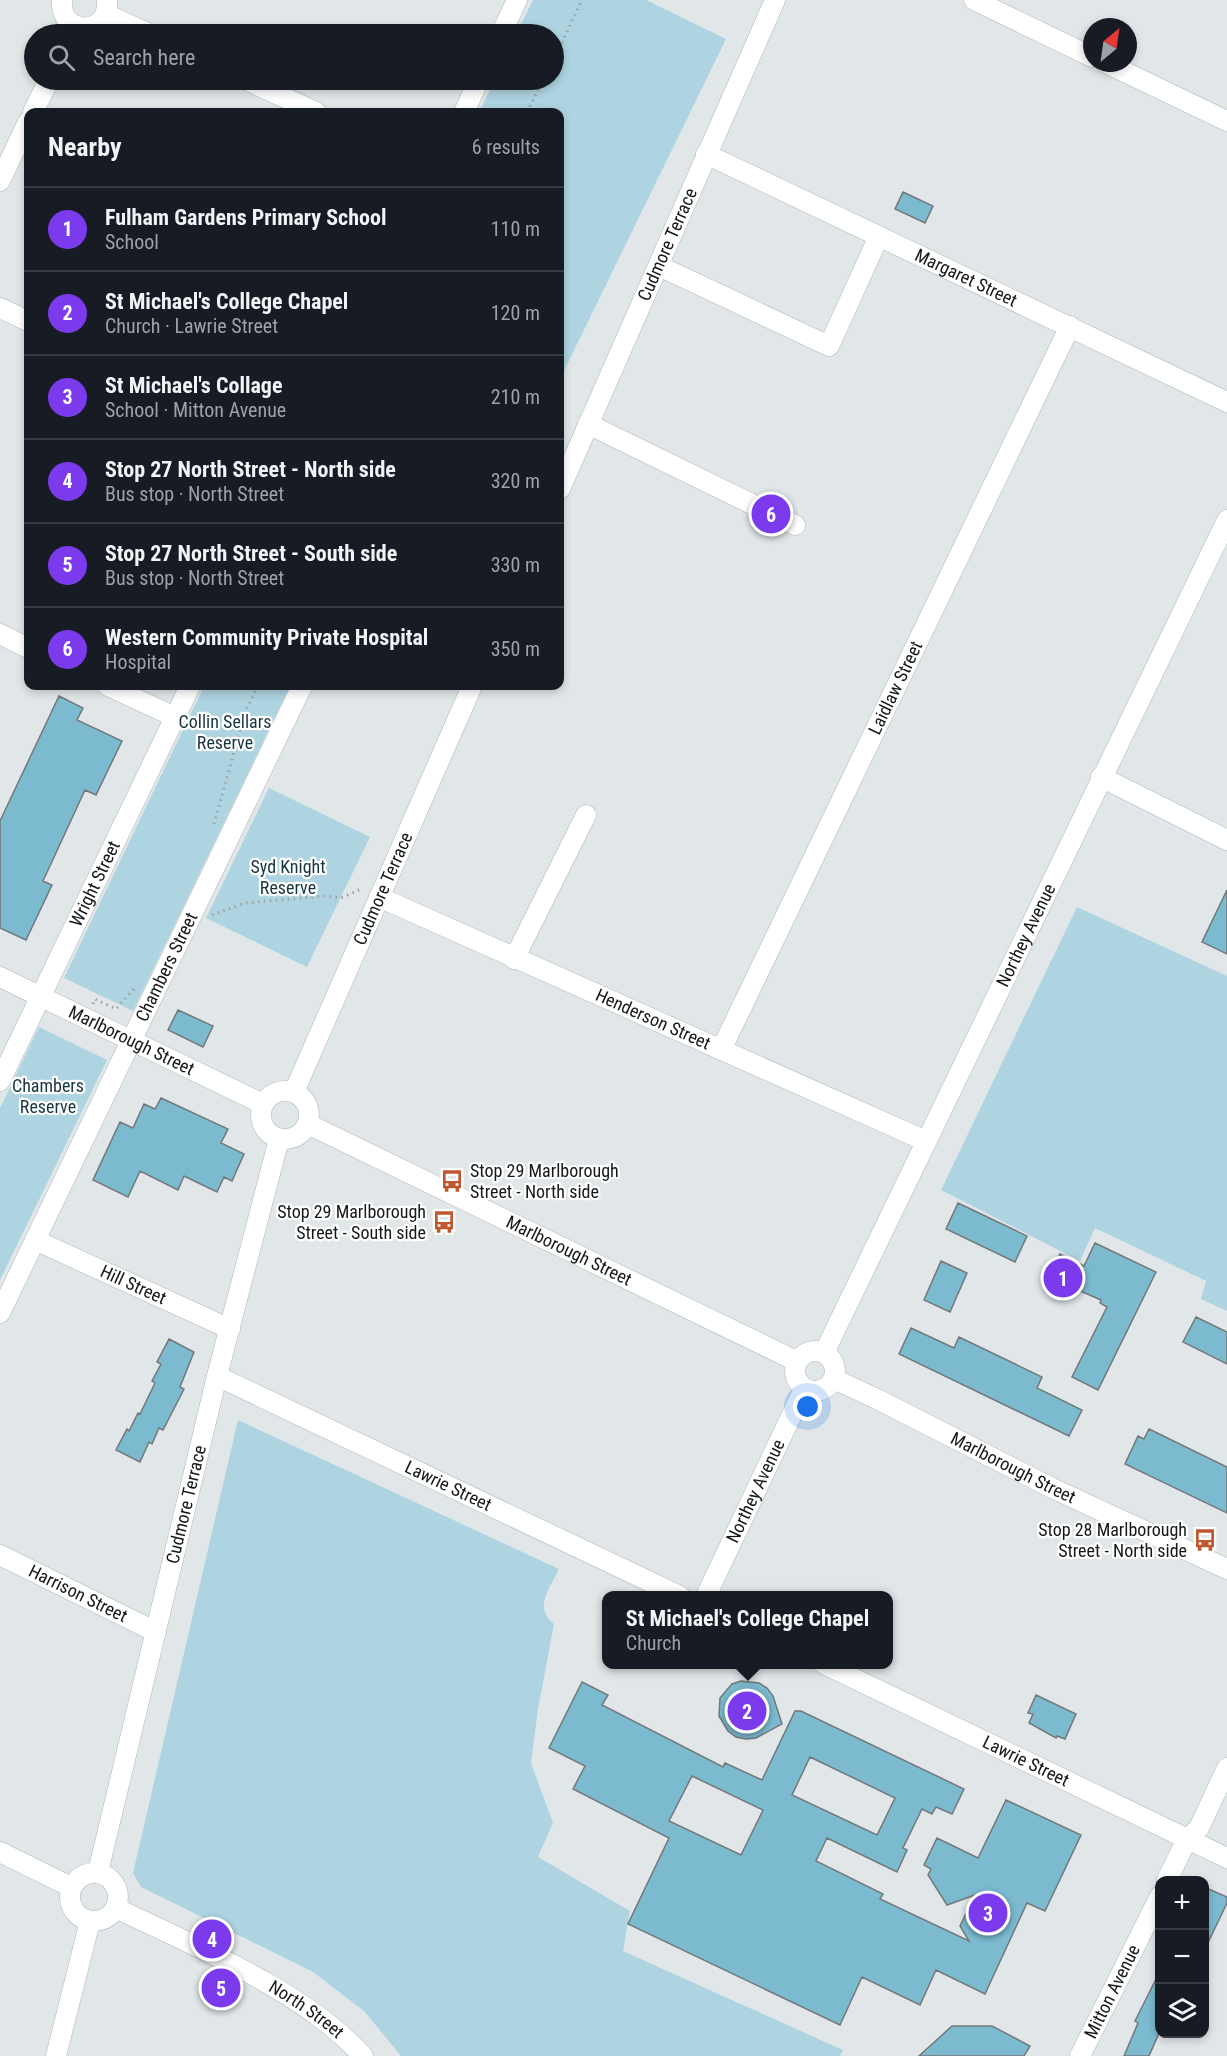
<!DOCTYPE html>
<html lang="en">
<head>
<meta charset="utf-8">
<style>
	body { margin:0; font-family:"Roboto Condensed",sans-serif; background:#242831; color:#f1f3f6 }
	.controls { position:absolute; right:18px; bottom:18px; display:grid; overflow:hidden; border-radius:12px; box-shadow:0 3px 9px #0003 }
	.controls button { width:54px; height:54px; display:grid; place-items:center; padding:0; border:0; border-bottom:2px solid #363941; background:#171b24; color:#f1f3f6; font:30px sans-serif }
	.compass { position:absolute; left:1083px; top:18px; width:54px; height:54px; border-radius:50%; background:#171b24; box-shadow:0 3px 9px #0003; rotate:29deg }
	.you { position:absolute; left:808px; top:1407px; width:21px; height:21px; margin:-15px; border:4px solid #fff; border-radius:50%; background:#1a73e8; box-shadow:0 0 0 9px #1a73e833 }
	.badge { display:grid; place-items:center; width:39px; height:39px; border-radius:50%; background:#7c3aed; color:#fff; font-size:20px; font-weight:700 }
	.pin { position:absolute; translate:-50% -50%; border:3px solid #fff; box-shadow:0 2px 6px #0006 }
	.popup { position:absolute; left:602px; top:1591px; width:291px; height:78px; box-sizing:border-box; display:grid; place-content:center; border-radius:12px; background:#171b24; filter:drop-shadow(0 2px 4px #0005); font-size:20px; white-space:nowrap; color:#9ea1a6 }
	.popup b { font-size:22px; color:#f1f3f6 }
	.popup::after { content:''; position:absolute; left:50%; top:100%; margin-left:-12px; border:12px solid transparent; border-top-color:#171b24 }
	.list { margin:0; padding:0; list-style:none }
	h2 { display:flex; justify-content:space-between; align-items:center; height:78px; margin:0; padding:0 24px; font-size:26px }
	h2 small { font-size:20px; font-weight:400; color:#9ea1a6 }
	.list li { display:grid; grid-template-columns:39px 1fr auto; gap:18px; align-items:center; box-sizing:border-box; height:84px; padding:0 24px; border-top:2px solid #363941 }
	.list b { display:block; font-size:22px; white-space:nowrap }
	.list p { margin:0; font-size:20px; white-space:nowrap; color:#9ea1a6 }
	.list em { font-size:20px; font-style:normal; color:#9ea1a6 }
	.icon { flex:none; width:33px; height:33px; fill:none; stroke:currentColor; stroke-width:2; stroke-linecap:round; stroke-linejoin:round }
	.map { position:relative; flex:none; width:1227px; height:2056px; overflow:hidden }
	.search { position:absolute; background:#171b24; box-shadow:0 3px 9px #0003; left:24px; top:24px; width:540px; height:66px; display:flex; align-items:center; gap:15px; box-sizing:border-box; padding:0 21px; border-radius:33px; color:#9ea1a6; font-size:22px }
	.panel { position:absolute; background:#171b24; box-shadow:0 3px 9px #0003; left:24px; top:108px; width:540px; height:582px; border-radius:12px }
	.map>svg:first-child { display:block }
</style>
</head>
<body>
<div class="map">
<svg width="1227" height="2056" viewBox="0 0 1227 2056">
	<rect width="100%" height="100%" fill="#e1e7e9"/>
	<path fill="#aed4e1" d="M533,0H646L726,39L561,377L560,376V112H479L495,80H554V34H516Z
		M204,686H290L133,1011L64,978Z
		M269,788L370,837L307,967L206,918Z
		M1077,907L1227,976V1311L1201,1299L1206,1281L1095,1228L1080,1261L941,1190Z
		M39,1027L107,1060L0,1280V1108Z
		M238,1420L559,1569C550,1588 533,1607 554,1624L538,1709L531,1763L553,1823L538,1857L630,1911L623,1951L843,2050L840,2056H401L364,2011L313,1972L141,1887L133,1873Z"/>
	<path fill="#7bbacf" stroke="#73787a" stroke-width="1.5" fill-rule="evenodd" d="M903,192L933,206L925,223L895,209Z
		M59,696L83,708L77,720L122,741L96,795L85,790L43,881L52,885L26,940L0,928V821Z
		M1227,890V954L1202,942Z
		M178,1010L213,1026L203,1047L168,1030Z
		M161,1098L228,1129L221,1143L244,1154L232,1181L224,1177L217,1192L184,1176L178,1190L140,1171L128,1197L93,1180L120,1122L133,1128L144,1104L155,1109Z
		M958,1203L1027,1236L1015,1262L946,1229Z
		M1095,1243L1156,1272L1098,1390L1072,1377L1107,1307L1100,1303L1101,1300L1048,1277L1060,1254L1084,1266Z
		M941,1261L967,1273L950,1312L924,1300Z
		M1196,1317L1227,1332V1364L1183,1342Z
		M911,1328L954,1348L959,1337L1042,1377L1037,1388L1082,1410L1069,1436L899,1354Z
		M169,1339L194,1352L180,1387L184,1389L163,1430L159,1428L152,1444L149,1442L140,1462L116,1450L127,1429L129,1431L138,1413L140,1414L155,1383L152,1381L161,1364L157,1362Z
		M1149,1429L1227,1467V1513L1125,1464L1138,1436L1144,1439Z
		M741,1681L759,1683L767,1688L773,1696L782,1724L756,1738L746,1739L736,1737L728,1731L719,1716L720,1698L732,1684Z
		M582,1682L608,1695L602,1705L723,1767L725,1763L762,1780L795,1711H801L964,1789L952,1814L936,1807L932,1814L922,1809L903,1848L907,1850L897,1872L827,1838L816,1861L883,1894L880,1899L969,1941L960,1926L975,1895L947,1905L928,1875L931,1869L924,1865L937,1838L978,1858L1006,1800L1081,1835L1045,1911L1027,1903L985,1994L936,1970L920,2005L862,1977L840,2025L628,1924L669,1838L573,1789L585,1766L549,1748ZM810,1757L895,1798L877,1835L792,1795ZM692,1776L763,1810L741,1855L669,1821Z
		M1036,1695L1076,1714L1065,1739L1057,1736L1056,1738L1029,1723L1033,1714L1028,1713Z
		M1204,1887L1227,1897V1903L1204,1951Z
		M1160,1971V2031L1149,2056H1124L1138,2023L1135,2021Z
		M952,2026H992L1030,2046L1024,2056H919Z"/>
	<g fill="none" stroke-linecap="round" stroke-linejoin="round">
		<g stroke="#b0b6b8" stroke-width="21">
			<g id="minor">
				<path d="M62,0C59,36 110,37 107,0"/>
				<path d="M974,0L1092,57"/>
				<path d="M106,14L150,34"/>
				<path d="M501,34L517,0"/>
				<path d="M1106,63L1227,121"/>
				<path d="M246,80L316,112"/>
				<path d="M33,112L49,80"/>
				<path d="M464,112L479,80"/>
				<path id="s1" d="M706,154L1227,402"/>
				<path d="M0,181L28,122"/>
				<path d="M659,266L829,346L879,236"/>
				<path d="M0,308L28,321"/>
				<path d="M588,424L795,525"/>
				<path id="s2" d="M560,489L775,0"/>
				<path d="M0,634L28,648"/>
				<path d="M108,686L175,717"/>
				<path d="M1101,777L1227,840"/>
				<path id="s3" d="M379,897L926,1141"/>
				<path d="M514,959L586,815"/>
				<path id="s4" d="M0,977L263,1104"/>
				<path id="s5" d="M721,1050L1070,326"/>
				<path id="s6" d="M0,1081L190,686"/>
				<circle cx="285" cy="1115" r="24"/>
				<path id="s7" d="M294,1092L472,686"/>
				<path id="s8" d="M308,1124L796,1361"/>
				<path id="s9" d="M35,1240L230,1329"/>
				<path id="s10" d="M0,1313L302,686"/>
				<circle cx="815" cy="1371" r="20"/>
				<path id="s11" d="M824,1353L1227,520"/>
				<path id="s12" d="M217,1376L680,1596"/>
				<path id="s13" d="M834,1379L877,1399L1052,1488L1227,1569"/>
				<path id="s14" d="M0,1555L156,1632"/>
				<path id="s15" d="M706,1596L804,1389"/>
				<path id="s16" d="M824,1664L1227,1858"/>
				<path d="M0,1852L71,1887"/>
				<path id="s17" d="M98,1872L217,1376L279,1139"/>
				<circle cx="94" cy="1897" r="24"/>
				<path d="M1167,1880L1187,1839L1199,1828L1227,1768"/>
				<path id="s18" d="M116,1908C196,1947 303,1990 363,2056"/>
				<path d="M56,2056L90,1921"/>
				<path id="s19" d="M1080,2056L1160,1896"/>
			</g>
		</g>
		<path stroke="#9ea2a4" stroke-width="3" stroke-dasharray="1.5 4.5" stroke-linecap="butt" d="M554,59L582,0
			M527,112L543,80
			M214,824L245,712L258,686
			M212,915L245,903L325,896L341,898L361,889L363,890
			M93,1004L95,999L116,1009L135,988"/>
		<use href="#minor" stroke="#fff" stroke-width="20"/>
	</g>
	<defs>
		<g id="bus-bare" transform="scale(1.8)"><path d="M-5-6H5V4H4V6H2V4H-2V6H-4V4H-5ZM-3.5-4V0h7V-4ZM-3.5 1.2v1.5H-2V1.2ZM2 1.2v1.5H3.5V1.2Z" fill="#bf582f" stroke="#fff" stroke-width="2.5" paint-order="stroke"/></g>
	</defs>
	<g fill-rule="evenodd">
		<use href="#bus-bare" x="452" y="1181"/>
		<use href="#bus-bare" x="444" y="1222"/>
		<use href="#bus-bare" x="1205" y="1540"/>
	</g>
	<g text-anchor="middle" stroke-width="4.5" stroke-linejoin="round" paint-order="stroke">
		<g font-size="18" fill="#151718" stroke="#fff">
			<text dy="6" stroke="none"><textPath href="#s2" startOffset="267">Cudmore Terrace</textPath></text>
			<text dy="6" stroke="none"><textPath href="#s1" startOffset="288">Margaret Street</textPath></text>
			<text dy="6" stroke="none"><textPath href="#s5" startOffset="402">Laidlaw Street</textPath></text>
			<text dy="6" stroke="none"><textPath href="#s6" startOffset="219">Wright Street</textPath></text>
			<text dy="6" stroke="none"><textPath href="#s7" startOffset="222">Cudmore Terrace</textPath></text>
			<text dy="6" stroke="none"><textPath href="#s11" startOffset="464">Northey Avenue</textPath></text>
			<text dy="6" stroke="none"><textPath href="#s10" startOffset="384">Chambers Street</textPath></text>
			<text dy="6" stroke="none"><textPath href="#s3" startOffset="300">Henderson Street</textPath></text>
			<text dy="6" stroke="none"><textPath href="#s4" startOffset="146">Marlborough Street</textPath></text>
			<text dy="6" stroke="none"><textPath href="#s8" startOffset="290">Marlborough Street</textPath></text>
			<text dy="6" stroke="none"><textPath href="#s9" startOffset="108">Hill Street</textPath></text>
			<text dy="6" stroke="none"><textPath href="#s13" startOffset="200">Marlborough Street</textPath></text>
			<text dy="6" stroke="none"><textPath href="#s12" startOffset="256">Lawrie Street</textPath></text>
			<text dy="6" stroke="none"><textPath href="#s15" startOffset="116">Northey Avenue</textPath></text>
			<text dy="6" stroke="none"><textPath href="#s17" startOffset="378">Cudmore Terrace</textPath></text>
			<text dy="6" stroke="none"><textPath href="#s14" startOffset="87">Harrison Street</textPath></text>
			<text dy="6" stroke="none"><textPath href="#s16" startOffset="224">Lawrie Street</textPath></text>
			<text dy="6" stroke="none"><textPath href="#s19" startOffset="72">Mitton Avenue</textPath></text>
			<text dy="6" stroke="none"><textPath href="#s18" startOffset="216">North Street</textPath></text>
		</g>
		<g font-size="18" fill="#16353f" stroke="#fff">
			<text x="225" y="728">Collin Sellars<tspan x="225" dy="21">Reserve</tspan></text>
			<text x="288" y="873">Syd Knight<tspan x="288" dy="21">Reserve</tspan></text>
			<text x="48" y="1092">Chambers<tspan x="48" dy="21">Reserve</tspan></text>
		</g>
		<g font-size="18" fill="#151718" stroke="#fff" text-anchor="end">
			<text x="470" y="1177" text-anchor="start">Stop 29 Marlborough<tspan x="470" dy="21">Street - North side</tspan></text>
			<text x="426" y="1218">Stop 29 Marlborough<tspan x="426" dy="21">Street - South side</tspan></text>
			<text x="1187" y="1536">Stop 28 Marlborough<tspan x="1187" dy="21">Street - North side</tspan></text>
		</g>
	</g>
</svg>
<div class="controls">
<button>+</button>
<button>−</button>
<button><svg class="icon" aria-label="layers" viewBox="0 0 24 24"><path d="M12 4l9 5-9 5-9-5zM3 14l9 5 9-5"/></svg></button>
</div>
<svg class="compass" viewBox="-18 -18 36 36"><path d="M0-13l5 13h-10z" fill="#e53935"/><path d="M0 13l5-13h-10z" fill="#9ea1a6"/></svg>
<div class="you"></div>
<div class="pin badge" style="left:1063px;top:1278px">1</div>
<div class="pin badge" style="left:747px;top:1711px">2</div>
<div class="popup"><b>St Michael's College Chapel</b>Church</div>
<div class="pin badge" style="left:988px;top:1913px">3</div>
<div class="pin badge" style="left:212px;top:1939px">4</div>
<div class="pin badge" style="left:221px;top:1988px">5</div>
<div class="pin badge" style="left:771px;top:514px">6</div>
<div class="search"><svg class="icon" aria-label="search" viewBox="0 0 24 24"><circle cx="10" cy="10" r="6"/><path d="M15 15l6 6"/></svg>Search here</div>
<section class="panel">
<h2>Nearby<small>6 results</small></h2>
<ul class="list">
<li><span class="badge">1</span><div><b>Fulham Gardens Primary School</b><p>School</p></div><em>110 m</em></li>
<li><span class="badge">2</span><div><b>St Michael's College Chapel</b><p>Church · Lawrie Street</p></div><em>120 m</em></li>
<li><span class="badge">3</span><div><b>St Michael's Collage</b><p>School · Mitton Avenue</p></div><em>210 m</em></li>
<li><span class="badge">4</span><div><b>Stop 27 North Street - North side</b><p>Bus stop · North Street</p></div><em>320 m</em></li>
<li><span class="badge">5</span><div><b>Stop 27 North Street - South side</b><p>Bus stop · North Street</p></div><em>330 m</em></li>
<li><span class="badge">6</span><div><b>Western Community Private Hospital</b><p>Hospital</p></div><em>350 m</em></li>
</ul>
</section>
</div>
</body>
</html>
